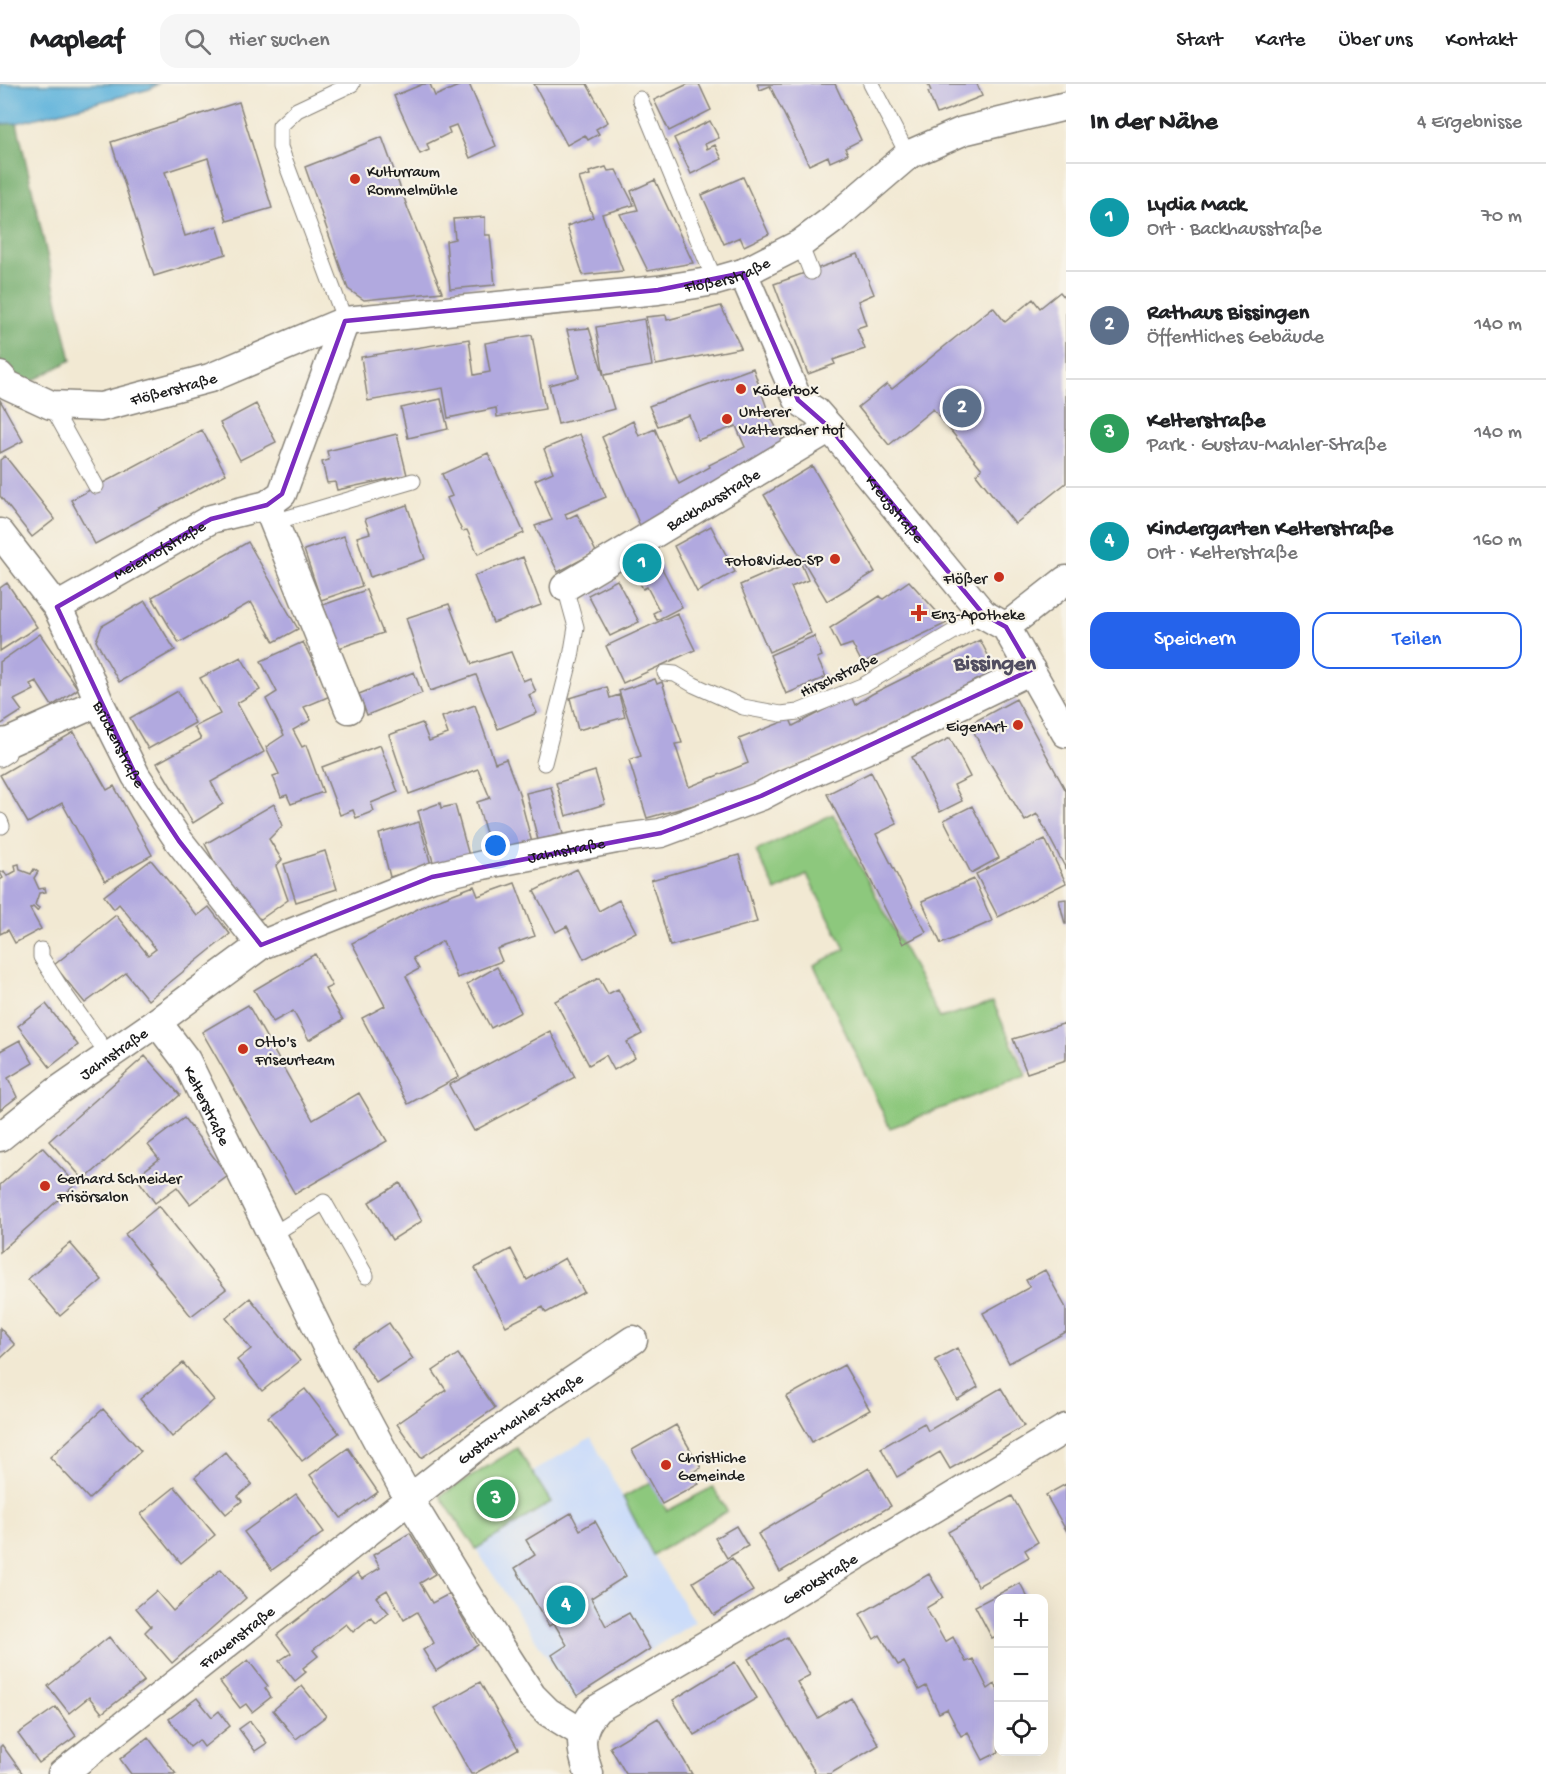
<!DOCTYPE html>
<html lang="de">
<head>
<meta charset="utf-8">
<style>
	body { margin:0; font-family:"Gochi Hand",sans-serif; background:#f6f6f6; color:#202124 }
	.controls { position:absolute; right:18px; bottom:18px; display:grid; overflow:hidden; border-radius:12px; box-shadow:0 6px 24px #0002 }
	.controls button { width:54px; height:54px; display:grid; place-items:center; padding:0; border:0; border-bottom:2px solid #e0e0e0; background:#fff; color:#202124; font:30px sans-serif }
	.you { position:absolute; left:496px; top:762px; width:21px; height:21px; margin:-15px; border:4px solid #fff; border-radius:50%; background:#1a73e8; box-shadow:0 0 0 9px #1a73e833 }
	.badge { display:grid; place-items:center; width:39px; height:39px; border-radius:50%; background:#2563eb; color:#fff; font-size:20px; font-weight:700 }
	.pin { position:absolute; translate:-50% -50%; border:3px solid #fff; box-shadow:0 2px 6px #0006 }
	.list { margin:0; padding:0; list-style:none }
	h2 { display:flex; justify-content:space-between; align-items:center; height:78px; margin:0; padding:0 24px; font-size:26px }
	h2 small { font-size:20px; font-weight:400; color:#757577 }
	.list li { display:grid; grid-template-columns:39px 1fr auto; gap:18px; align-items:center; box-sizing:border-box; height:108px; padding:0 24px; border-top:2px solid #e0e0e0 }
	.list b { display:block; font-size:22px; white-space:nowrap }
	.list p { margin:0; font-size:20px; white-space:nowrap; color:#757577 }
	.list em { font-size:20px; font-style:normal; color:#757577 }
	.actions { display:flex; gap:12px; padding:18px 24px }
	.actions a { flex:1; padding:14px 0; border:2px solid #2563eb; border-radius:18px; text-align:center; font-size:21px; color:#2563eb }
	.actions .main { background:#2563eb; color:#fff }
	.icon { flex:none; width:33px; height:33px; fill:none; stroke:currentColor; stroke-width:2; stroke-linecap:round; stroke-linejoin:round }
	.map { position:relative; flex:none; width:1066px; height:1690px; overflow:hidden }
	header { display:flex; align-items:center; gap:36px; box-sizing:border-box; height:84px; padding:0 30px; background:#fff; border-bottom:2px solid #e0e0e0 }
	header strong { font-size:28px }
	nav { display:flex; gap:33px; margin-inline-start:auto; font-size:21px }
	.search { width:420px; height:54px; background:#f6f6f6; display:flex; align-items:center; gap:15px; box-sizing:border-box; padding:0 21px; border-radius:18px; color:#757577; font-size:22px }
	main { display:flex }
	aside { flex:1; background:#fff }
	.map>svg:first-child { display:block }
</style>
</head>
<body>
<header>
<strong>Mapleaf</strong>
<div class="search"><svg class="icon" aria-label="search" viewBox="0 0 24 24"><circle cx="10" cy="10" r="6"/><path d="M15 15l6 6"/></svg>Hier suchen</div>
<nav><a>Start</a><a>Karte</a><a>Über uns</a><a>Kontakt</a></nav>
</header>
<main>
<div class="map">
<svg width="1066" height="1690" viewBox="0 0 1066 1690">
	<rect width="100%" height="100%" fill="#f7f3e8"/>
	<filter id="ink" filterUnits="userSpaceOnUse"><feTurbulence type="fractalNoise" baseFrequency=".0167" numOctaves="2"/><feDisplacementMap in="SourceGraphic" scale="12" xChannelSelector="R" yChannelSelector="G"/><feConvolveMatrix kernelMatrix="1 2 1 2 8 2 1 2 1" color-interpolation-filters="sRGB"/></filter>
	<filter id="wash" filterUnits="userSpaceOnUse"><feTurbulence type="fractalNoise" baseFrequency=".008" numOctaves="4" result="noise"/><feDisplacementMap in="SourceGraphic" scale="24" xChannelSelector="R" yChannelSelector="G"/><feGaussianBlur stdDeviation="1.35" result="paint"/><feColorMatrix in="noise" values="0 0 0 0 0 0 0 0 0 0 0 0 0 0 0 0 0 1.4 0 .05"/><feComposite in="paint" operator="in"/></filter>
	<g filter="url(#wash)">
		<rect width="100%" height="100%" fill="#f2e9d3"/>
		<path fill="#cbdcf9" d="M591,1353L653,1471L695,1538L574,1614L476,1465L550,1418L532,1388Z"/>
		<path fill="#8dc87d" stroke="#54724c" stroke-width="1.5" d="M833,730L940,934L993,918L1026,992L890,1044L814,881L845,865L807,791L776,807L756,767Z
			M517,1364L551,1418L476,1465L440,1412Z
			M651,1398L667,1427L713,1403L727,1427L653,1471L623,1413Z"/>
		<path fill="#72ac6c" stroke="#476444" stroke-width="1.5" d="M17,39L71,276L25,301L0,285V40Z"/>
		<path fill="#5fb3db" stroke="#3e687c" stroke-width="1.5" d="M0,0H158L150,5L17,39L0,40Z"/>
		<g id="blocks">
			<path fill="#b1a9df" d="M423,0H430L435,12L463,0H469L496,62L470,74L456,41L448,44L450,49L427,60L429,66L420,70L394,12Z
				M534,0H587L608,38L596,45L599,50L588,56L585,51L567,61Z
				M688,0H699L711,26L669,47L654,16Z
				M757,0H835L861,56L845,64L848,70L830,78L828,72L809,81L770,2L760,6Z
				M928,0H977L982,12L937,30L928,8L931,7Z
				M239,18L272,124L227,137L208,74L165,88L185,152L217,142L226,170L154,192L111,58Z
				M710,37L719,54L705,60L707,65L715,61L722,75L691,90L674,54Z
				M382,53L408,125L442,208L364,216L348,205L305,83Z
				M606,83L608,87L616,86L634,121L602,130L623,187L583,191L567,142L593,133L579,94L590,91L589,88Z
				M743,93L769,150L744,162L740,153L724,160L702,111Z
				M655,96L693,179L648,187L620,130L638,126L631,107Z
				M485,133V151H490L495,201L450,205L446,157L455,155L453,135Z
				M858,170L874,210L858,217L866,241L857,244L865,265L833,276L835,280L808,290L774,200Z
				M1060,208L1066,215V399L1015,440L976,390L982,385L933,325L889,361L858,323L887,300L892,305L993,223L1005,238L1033,215L1040,224Z
				M721,222L741,264L656,281L646,233L666,231L667,236Z
				M644,235L652,282L604,291L596,243Z
				M589,244L614,325L558,340L549,301L579,293L567,246Z
				M532,251L545,325L497,333L496,324L448,334L443,304L368,317L361,273L469,255L474,291L490,288L485,259Z
				M753,284L769,330L786,362L641,444L602,353L633,337L639,352L655,345L679,400L710,383L709,381L745,363L736,342L698,356L689,331L658,342L649,322Z
				M441,315L448,345L408,354L401,324Z
				M0,316L23,357L0,369Z
				M256,320L276,358L240,376L220,339Z
				M202,346L226,390L95,460L71,416Z
				M397,350L407,391L337,406L335,398L327,399L322,378L329,376L327,367Z
				M580,350L606,413L565,430L567,435L577,430L596,468L558,488L535,442L552,436L535,396L553,388L544,365Z
				M488,369L524,449L478,470L467,446L462,447L447,414L452,412L442,390Z
				M5,372L55,435L32,453L0,412V376Z
				M812,382L875,488L827,517L764,411Z
				M407,421L425,475L370,493L357,453L370,449L365,435Z
				M711,442L735,488L697,508L674,462Z
				M344,452L362,502L321,516L304,466Z
				M248,458L298,545L274,558L251,518L179,559L152,513Z
				M523,473L541,521L493,539L474,492Z
				M656,473L682,523L657,536L653,529L659,526L647,503L643,505L639,497L644,495L637,483Z
				M799,475L808,496L791,503L811,549L769,568L740,501Z
				M617,496L639,538L610,552L588,511Z
				M909,497L947,539L862,579L852,560L840,564L830,544L880,512L883,515Z
				M7,499L37,543L0,567V504Z
				M366,506L383,549L339,564L323,521Z
				M145,517L175,566L119,598L96,557L102,542Z
				M449,520L472,580L511,568L523,597L530,594L536,608L529,611L537,629L498,645L476,591L430,607L406,534Z
				M677,529L695,566L623,599L606,562Z
				M40,550L78,605L52,622L36,597L30,600L34,606L14,616L22,627L0,641V578Z
				M814,552L822,572L817,574L826,593L786,610L770,571Z
				M980,556L999,592L756,699L694,721L647,734L629,676L641,672L619,607L655,595L657,600L662,598L682,659L675,660L689,703L748,679L739,655L790,635L793,642L851,612L855,621L872,610Z
				M303,558L330,612L304,623L311,636L293,646L302,663L306,661L323,708L291,720L287,711L281,713L273,692L279,690L266,663L284,651L266,615L277,608L261,577Z
				M241,573L260,606L237,619L264,668L211,698L223,720L193,739L157,679L201,655L194,643L220,630L200,594Z
				M414,588L422,609L367,631L359,610Z
				M607,603L610,614L619,611L625,633L578,646L570,614Z
				M178,607L195,639L148,665L130,634Z
				M1016,615L1066,707V785L1037,730L1025,737L987,674L970,640Z
				M475,621L495,679L506,675L519,709L532,759L491,767L477,718L490,714L478,685L409,710L389,651L422,639L429,657L448,650L442,633Z
				M74,648L107,706L114,702L152,771L105,797L62,719L28,739L0,691Z
				M950,654L970,693L954,701L962,717L940,728L912,673Z
				M380,661L398,708L371,719L374,727L356,734L353,726L340,731L322,683Z
				M595,687L605,720L566,732L556,699Z
				M871,688L897,740L876,750L926,848L903,860L827,710Z
				M551,703L563,750L538,756L526,709Z
				M440,719L441,724L455,721L469,772L434,781L418,727Z
				M274,720L282,742L269,755L282,776L276,782L288,816L261,835L251,831L232,811L205,760Z
				M972,722L999,774L971,789L944,736Z
				M419,738L431,781L390,793L379,750Z
				M1045,755L1066,799L998,833L976,790Z
				M325,767L337,805L296,818L284,780Z
				M739,771L757,838L670,862L651,796Z
				M151,776L197,832L209,823L230,850L148,916L126,889L85,919L54,881L116,831L148,871L156,865L119,820L114,825L104,812Z
				M19,780L20,786L31,790L34,785L38,788L34,794L39,805L45,804L46,808L39,809L35,821L39,824L37,827L33,823L30,825L41,845L15,859L8,846L0,850V796L3,794L0,789L4,787L7,792L16,787L15,781Z
				M577,785L599,827L619,816L636,848L584,875L567,842L556,848L534,807Z
				M974,795L992,837L941,860L922,817Z
				M515,799L535,852L497,865L502,877L457,894L443,857L413,874L419,885L406,892L459,993L408,1020L362,934L385,922L352,859L429,819L474,802L478,812Z
				M1066,815V840H1065L1059,816Z
				M315,870L332,902L325,905L343,936L309,956L293,927L273,938L254,906Z
				M497,883L521,928L491,944L467,900Z
				M599,894L608,910L618,905L642,950L627,958L635,974L614,986L606,971L589,981L555,917Z
				M46,920L78,961L50,983L18,942Z
				M248,921L313,1036L359,1009L387,1057L295,1110L202,948Z
				M1066,939V976L1027,989L1013,955Z
				M550,947L575,993L474,1047L449,1001Z
				M20,956L33,979L8,994L17,1013L0,1026V967Z
				M145,972L180,1011L84,1096L49,1057Z
				M184,1034L228,1092L190,1120L177,1103L155,1119L136,1093L159,1075L148,1061Z
				M42,1063L76,1100L0,1168V1101Z
				M400,1099L422,1137L392,1156L369,1118Z
				M159,1122L226,1205L191,1232L125,1150Z
				M70,1159L102,1196L60,1232L28,1195Z
				M511,1165L527,1196L565,1174L584,1208L546,1229L543,1223L506,1242L475,1184Z
				M1045,1186L1066,1224V1248L1009,1279L983,1229L1030,1203L1026,1196Z
				M250,1214L300,1277L262,1307L237,1276L251,1265L226,1234Z
				M389,1239L413,1275L376,1299L353,1263Z
				M0,1244L15,1261L0,1275Z
				M957,1264L978,1303L957,1316L935,1276Z
				M458,1270L495,1324L421,1374L397,1340L446,1306L433,1287Z
				M183,1279L214,1316L172,1353L140,1315Z
				M844,1281L870,1326L812,1358L786,1313Z
				M1001,1304L1024,1342L950,1385L940,1368L897,1393L881,1364L924,1339L928,1347Z
				M305,1305L339,1349L302,1377L268,1333Z
				M103,1325L141,1367L89,1415L50,1373Z
				M676,1341L701,1384L692,1388L699,1400L662,1420L632,1366Z
				M348,1364L378,1408L341,1434L310,1391Z
				M225,1368L252,1400L238,1412L242,1417L226,1430L195,1393Z
				M869,1384L891,1422L780,1488L758,1450Z
				M1066,1400V1446L1046,1411Z
				M175,1403L215,1451L181,1479L141,1430Z
				M296,1410L324,1448L272,1486L244,1448Z
				M1012,1412L1038,1458L1025,1466L1029,1473L978,1502L948,1448Z
				M571,1429L580,1446L595,1437L626,1492L591,1514L606,1542L629,1529L650,1565L577,1612L552,1571L567,1561L554,1539L549,1542L515,1484L535,1471L526,1456Z
				M736,1442L748,1462L727,1474L715,1454Z
				M410,1449L435,1490L420,1499L432,1519L449,1510L478,1561L436,1587L423,1566L434,1559L417,1528L404,1536L387,1506L376,1513L389,1529L376,1539L371,1533L353,1548L346,1540L313,1566L318,1572L303,1584L306,1588L295,1597L279,1577L291,1569L277,1551L357,1489L362,1495L380,1484L373,1471Z
				M732,1474L753,1507L714,1531L693,1498Z
				M221,1485L246,1514L172,1579L145,1548L151,1542L136,1524L156,1507L173,1527Z
				M929,1490L943,1514L926,1524L945,1558L953,1553L966,1578L973,1575L988,1605L995,1600L999,1608V1668L983,1676L968,1648L961,1652L947,1625L939,1629L926,1602L919,1606L904,1578L898,1581L880,1551L874,1555L860,1530Z
				M1020,1499L1028,1514H999V1551L992,1554L975,1522Z
				M109,1553L144,1597L102,1629L89,1613L69,1629L48,1602Z
				M787,1553L810,1591L797,1598L818,1634L851,1614L879,1661L830,1690H816L748,1575Z
				M248,1576L268,1602L265,1604L271,1613L252,1628L246,1620L240,1624L220,1598Z
				M735,1578L757,1614L694,1651L673,1616Z
				M480,1598L518,1665L474,1690H471L434,1624Z
				M302,1602L326,1632L296,1655L273,1626Z
				M197,1614L212,1633L219,1627L230,1642L204,1663L199,1656L190,1663L169,1635Z
				M56,1623L76,1652L39,1679L18,1650Z
				M658,1634L679,1668L692,1690H626L610,1663Z
				M250,1637L267,1659L255,1667L239,1645Z
				M148,1653L176,1690H131L120,1675Z
				M2,1661L23,1690H0V1663Z"/>
		</g>
	</g>
	<g filter="url(#ink)">
		<use href="#blocks" fill-opacity="0" stroke="#878278" stroke-width="1.5"/>
		<g fill="none" stroke-linecap="round" stroke-linejoin="round">
			<g stroke="#878278" stroke-width="17">
				<path id="lane" d="M871,0L908,71
					M640,15L715,197
					M800,160L811,188
					M345,237L280,63V42L297,26L352,0
					M51,321L96,402
					M274,438L413,397
					M665,589L675,590L694,601L743,623L781,630L798,628L864,601L983,530
					M0,675L8,670L9,658
					M544,679L571,573L576,543L565,503
					M0,737L2,742
					M41,866V873L64,909L109,972
					M272,1151L324,1118L366,1192"/>
			</g>
			<g stroke="#878278" stroke-width="31">
				<g id="street">
					<path id="s1" d="M743,189L798,316L816,328L830,344L983,530L1006,543L1066,649"/>
					<path id="s2" d="M0,292L8,301L51,321L101,323L210,294L345,237L658,206L715,197L743,189L800,160L831,137L908,71L963,47L1066,22"/>
					<path d="M267,421L349,625"/>
					<path id="s3" d="M0,449L57,523L80,571L99,618L136,692L179,757L261,861"/>
					<path id="s4" d="M565,503L830,344"/>
					<path id="s5" d="M57,523L211,435L267,421L282,410L345,237"/>
					<path d="M1006,543L1066,496"/>
					<path d="M0,659L9,658L99,618"/>
					<path id="s6" d="M157,938L186,976L327,1263L409,1415L469,1514L532,1612L548,1628L582,1649"/>
					<path id="s7" d="M0,1053L56,1008L157,938L261,861L432,793L483,781L616,755L661,749L761,712L782,701L879,660L1031,586"/>
					<path id="s8" d="M62,1690L479,1360L633,1256"/>
					<path id="s9" d="M589,1690C580,1664 577,1647 597,1625L786,1514L1066,1344"/>
				</g>
			</g>
			<use href="#lane" stroke="#fff" stroke-width="15"/>
			<use href="#street" stroke="#fff" stroke-width="28"/>
		</g>
	</g>
	<path fill="none" stroke="#7b2cbf" stroke-width="4.5" stroke-linejoin="round" d="M743,189L798,316L830,344L983,530L1006,543L1031,586L761,712L661,749L432,793L261,861L179,757L136,692L57,523L211,435L267,421L282,410L345,237L658,206Z"/>
	<g fill="#c8321e" stroke="#f7f3e8" stroke-width="2">
		<circle cx="355" cy="95" r="6"/>
		<circle cx="741" cy="305" r="6"/>
		<circle cx="727" cy="335" r="6"/>
		<circle cx="835" cy="475" r="6"/>
		<circle cx="999" cy="493" r="6"/>
		<path d="M916 520h6v6h6v6h-6v6h-6v-6h-6v-6h6z"/>
		<circle cx="1018" cy="641" r="6"/>
		<circle cx="243" cy="965" r="6"/>
		<circle cx="45" cy="1102" r="6"/>
		<circle cx="666" cy="1381" r="6"/>
	</g>
	<g text-anchor="middle" stroke-width="4.5" stroke-linejoin="round" paint-order="stroke">
		<g font-size="16" fill="#1c1c1c" stroke="#f7f3e8" text-anchor="start">
			<text x="367" y="92">Kulturraum<tspan x="367" dy="18">Rommelmühle</tspan></text>
			<text x="753" y="311">Köderbox</text>
			<text x="739" y="332">Unterer<tspan x="739" dy="18">Vatterscher Hof</tspan></text>
			<text x="823" y="481" text-anchor="end">Foto&amp;Video-SP</text>
			<text x="987" y="499" text-anchor="end">Flößer</text>
			<text x="931" y="535">Enz-Apotheke</text>
			<text x="1006" y="647" text-anchor="end">EigenArt</text>
			<text x="255" y="962">Otto's<tspan x="255" dy="18">Friseurteam</tspan></text>
			<text x="57" y="1099">Gerhard Schneider<tspan x="57" dy="18">Frisörsalon</tspan></text>
			<text x="678" y="1378">Christliche<tspan x="678" dy="18">Gemeinde</tspan></text>
		</g>
		<g font-size="16" fill="#1c1c1c" stroke="#f7f3e8">
			<text dy="6" stroke="none"><textPath href="#s2" startOffset="754">Flößerstraße</textPath></text>
			<text dy="6" stroke="none"><textPath href="#s2" startOffset="184">Flößerstraße</textPath></text>
			<text dy="6" stroke="none"><textPath href="#s4" startOffset="172">Backhausstraße</textPath></text>
			<text dy="6" stroke="none"><textPath href="#s1" startOffset="285">Kreuzstraße</textPath></text>
			<text dy="6" stroke="none"><textPath href="#s5" startOffset="117">Meierhofstraße</textPath></text>
			<text transform="translate(838 590) rotate(-25)" y="6">Hirschstraße</text>
			<text dy="6" stroke="none"><textPath href="#s3" startOffset="244">Brückenstraße</textPath></text>
			<text dy="6" stroke="none"><textPath href="#s7" startOffset="645">Jahnstraße</textPath></text>
			<text dy="6" stroke="none"><textPath href="#s7" startOffset="141">Jahnstraße</textPath></text>
			<text dy="6" stroke="none"><textPath href="#s6" startOffset="98">Kelterstraße</textPath></text>
			<text dy="6" stroke="none"><textPath href="#s8" startOffset="580">Gustav-Mahler-Straße</textPath></text>
			<text dy="6" stroke="none"><textPath href="#s9" startOffset="328">Gerokstraße</textPath></text>
			<text dy="6" stroke="none"><textPath href="#s8" startOffset="222">Frauenstraße</textPath></text>
		</g>
		<g font-size="22" font-weight="bold" fill="#504d60" stroke="#f7f3e8">
			<text x="995" y="585">Bissingen</text>
		</g>
	</g>
</svg>
<div class="controls">
<button>+</button>
<button>−</button>
<button><svg class="icon" aria-label="locate" viewBox="0 0 24 24"><circle cx="12" cy="12" r="6"/><path d="M12 2v4M12 18v4M2 12h4M18 12h4"/></svg></button>
</div>
<div class="you"></div>
<div class="pin badge" style="left:642px;top:479px;background:#0f9aa8">1</div>
<div class="pin badge" style="left:962px;top:324px;background:#5c6f8a">2</div>
<div class="pin badge" style="left:496px;top:1415px;background:#2e9e5b">3</div>
<div class="pin badge" style="left:566px;top:1521px;background:#0f9aa8">4</div>
</div>
<aside>
<h2>In der Nähe<small>4 Ergebnisse</small></h2>
<ul class="list">
<li><span class="badge" style="background:#0f9aa8">1</span><div><b>Lydia Mack</b><p>Ort · Backhausstraße</p></div><em>70 m</em></li>
<li><span class="badge" style="background:#5c6f8a">2</span><div><b>Rathaus Bissingen</b><p>Öffentliches Gebäude</p></div><em>140 m</em></li>
<li><span class="badge" style="background:#2e9e5b">3</span><div><b>Kelterstraße</b><p>Park · Gustav-Mahler-Straße</p></div><em>140 m</em></li>
<li><span class="badge" style="background:#0f9aa8">4</span><div><b>Kindergarten Kelterstraße</b><p>Ort · Kelterstraße</p></div><em>160 m</em></li>
</ul>
<div class="actions"><a class="main">Speichern</a><a>Teilen</a></div>
</aside>
</main>
</body>
</html>
